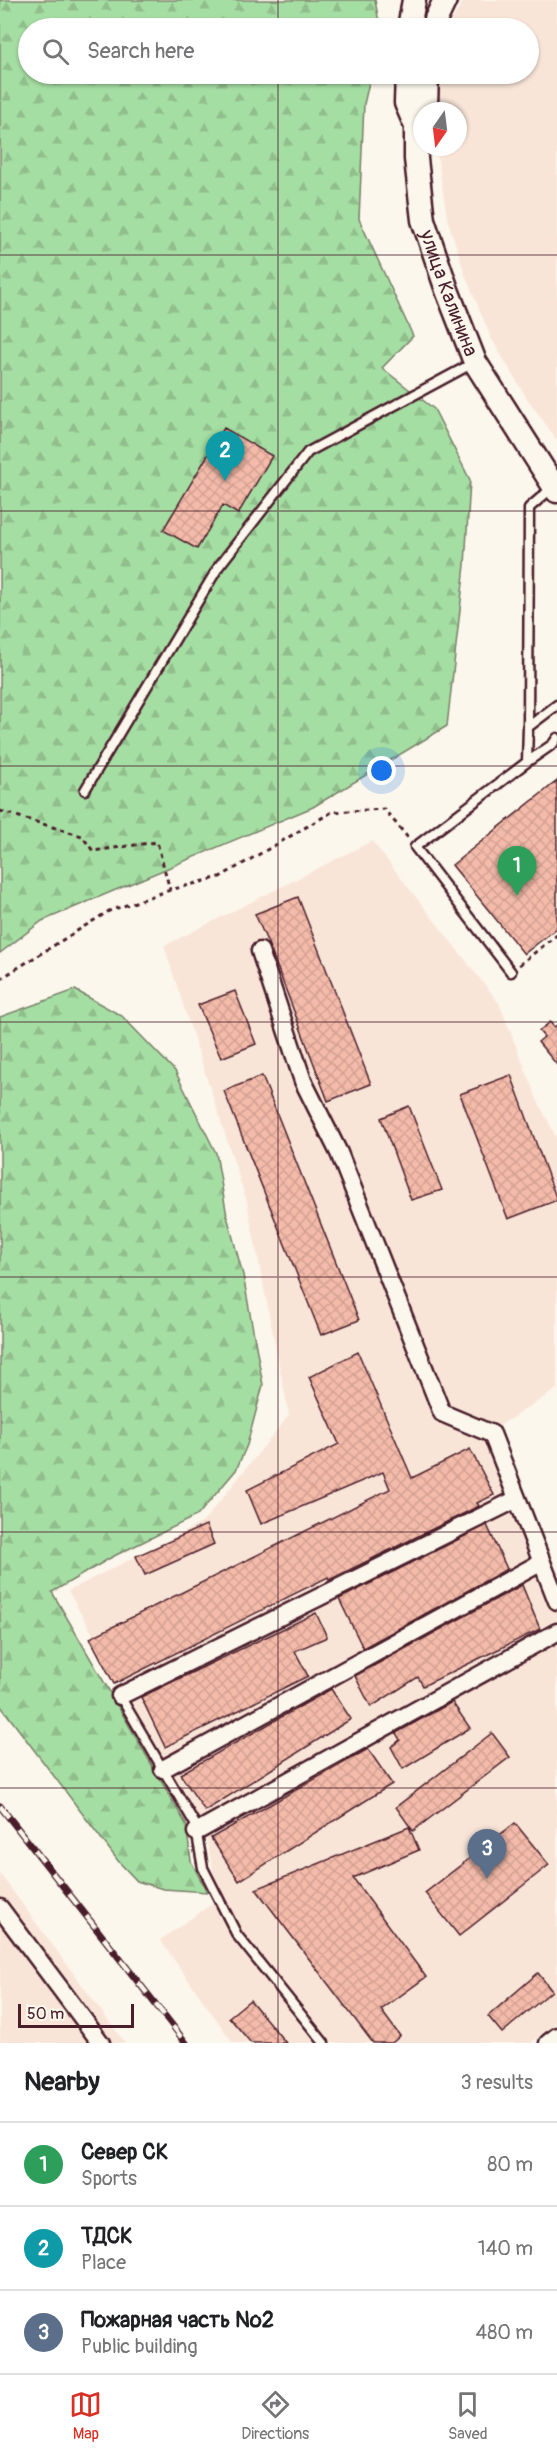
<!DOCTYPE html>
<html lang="en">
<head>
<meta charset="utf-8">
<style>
	body { margin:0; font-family:Pangolin,sans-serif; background:#f2f2f2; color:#202124 }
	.compass { position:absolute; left:413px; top:102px; width:54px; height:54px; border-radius:50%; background:#fff; box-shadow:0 2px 4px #0004; rotate:194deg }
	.scale { position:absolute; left:18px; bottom:15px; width:116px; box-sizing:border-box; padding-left:6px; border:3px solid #4a1f2b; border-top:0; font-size:16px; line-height:21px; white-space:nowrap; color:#4a1f2b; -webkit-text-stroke:4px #fbf7ec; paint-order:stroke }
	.you { position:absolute; left:382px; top:771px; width:21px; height:21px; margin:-15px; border:4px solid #fff; border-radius:50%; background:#1a73e8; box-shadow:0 0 0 9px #1a73e833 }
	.badge { display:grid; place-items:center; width:39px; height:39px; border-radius:50%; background:#d93025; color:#fff; font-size:20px; font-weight:700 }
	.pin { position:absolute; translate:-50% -50px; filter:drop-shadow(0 2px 3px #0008) }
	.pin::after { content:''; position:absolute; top:32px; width:21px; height:18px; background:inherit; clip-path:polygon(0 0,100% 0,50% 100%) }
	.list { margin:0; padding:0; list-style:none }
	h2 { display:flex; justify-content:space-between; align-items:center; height:78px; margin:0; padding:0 24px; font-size:26px }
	h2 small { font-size:20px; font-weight:400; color:#757577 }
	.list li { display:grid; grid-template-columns:39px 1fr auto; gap:18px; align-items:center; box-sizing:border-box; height:84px; padding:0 24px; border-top:2px solid #e0e0e0 }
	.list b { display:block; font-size:22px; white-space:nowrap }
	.list p { margin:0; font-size:20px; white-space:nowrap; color:#757577 }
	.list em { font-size:20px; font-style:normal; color:#757577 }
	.icon { flex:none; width:33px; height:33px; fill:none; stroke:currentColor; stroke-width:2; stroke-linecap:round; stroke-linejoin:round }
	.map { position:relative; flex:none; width:557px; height:2043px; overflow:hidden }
	.search { position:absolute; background:#fff; box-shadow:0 2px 4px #0004; left:18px; right:18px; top:18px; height:66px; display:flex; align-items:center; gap:15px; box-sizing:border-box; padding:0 21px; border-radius:33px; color:#757577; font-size:22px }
	.sheet { height:330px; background:#fff }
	nav { display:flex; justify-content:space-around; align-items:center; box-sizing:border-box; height:84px; border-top:2px solid #e0e0e0; background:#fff; font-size:16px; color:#757577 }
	nav a { display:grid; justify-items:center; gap:3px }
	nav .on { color:#d93025 }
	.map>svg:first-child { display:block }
</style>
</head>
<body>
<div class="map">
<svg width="557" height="2043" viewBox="0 0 557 2043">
	<defs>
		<pattern id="forest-firs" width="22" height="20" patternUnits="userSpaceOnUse" patternTransform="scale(1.5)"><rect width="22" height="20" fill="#a5dea3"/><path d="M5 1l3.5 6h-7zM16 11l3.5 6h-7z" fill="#90be8c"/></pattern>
		<pattern id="building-cross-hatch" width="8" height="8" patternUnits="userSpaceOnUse" patternTransform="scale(1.5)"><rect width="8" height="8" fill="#f4bbaa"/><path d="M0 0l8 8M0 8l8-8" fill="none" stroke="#d3a092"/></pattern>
	</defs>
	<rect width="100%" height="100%" fill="#fbf7ec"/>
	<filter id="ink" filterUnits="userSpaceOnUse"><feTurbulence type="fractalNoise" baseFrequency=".0167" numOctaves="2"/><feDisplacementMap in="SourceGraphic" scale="12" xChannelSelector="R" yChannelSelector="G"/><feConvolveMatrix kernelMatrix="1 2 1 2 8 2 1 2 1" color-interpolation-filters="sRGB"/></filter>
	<g filter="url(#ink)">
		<path fill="#f9e5d8" d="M464,0H557V440L526,397L491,338L466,277L447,218L436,147H458V111H433L437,74H528V28H447Z
			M372,841L499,1003L537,1099L557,1139V1389L499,1426L557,1578V2022L531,2043H233L160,1940L219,1899L203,1823L176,1795L153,1752L136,1709L68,1591L203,1522L289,1415L247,1202L164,946Z
			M0,1874L125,2043H0Z"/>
		<path fill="url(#forest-firs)" stroke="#787e67" stroke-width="1.5" d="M0,0H375L380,28H28V74H371L364,104L359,219L413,336L382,368L434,409L470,480L465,565L447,726L313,807L42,921L0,953Z
			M75,990L122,1016L175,1071L216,1153L227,1216L243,1275L263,1385L247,1445L236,1470L198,1515L112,1557L52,1592L186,1824L191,1861L207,1892L163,1889L137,1881L119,1862L0,1705V1017Z"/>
		<path fill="url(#building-cross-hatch)" stroke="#4a1f2b" stroke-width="1.5" d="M224,428L272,456L238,514L223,505L197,549L163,530Z
			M557,781V928L524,954L452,865Z
			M298,897L371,1084L328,1101L270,948L255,914Z
			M235,991L256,1044L221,1058L198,1005Z
			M550,1022L554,1027L557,1025V1065L538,1042L544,1037L539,1031Z
			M511,1075L557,1200L508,1219L460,1094Z
			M262,1076L359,1320L321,1335L224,1091Z
			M409,1106L442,1190L411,1200L381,1118Z
			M358,1352L412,1478L470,1449L494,1495L477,1503L479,1506L329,1580L328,1577L114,1684L90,1638L390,1489L383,1472L261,1524L247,1490L339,1444L309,1377Z
			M206,1525L214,1544L145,1575L136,1556Z
			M487,1525L507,1569L363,1648L339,1599Z
			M522,1585L540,1629L423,1686L418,1677L371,1707L355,1676Z
			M316,1613L327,1637L295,1651L308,1676L165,1747L141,1697Z
			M331,1689L351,1719L205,1811L180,1774Z
			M452,1702L470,1728L403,1769L391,1747L400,1740L396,1733Z
			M492,1733L510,1757L413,1831L396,1807Z
			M368,1749L392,1784L239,1881L211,1838Z
			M515,1823L549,1865L459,1936L425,1893Z
			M409,1827L419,1850L353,1878L426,1977L381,2010L400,2036L392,2043H373L256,1889Z
			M538,1973L552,1991L502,2033L488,2016Z
			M250,2000L286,2043H251L229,2017Z"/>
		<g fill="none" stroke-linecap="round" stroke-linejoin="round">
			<g stroke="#4a1f2b" stroke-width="13">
				<path id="lane" d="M553,487L529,508L528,727L557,705
					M527,762L553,744L557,738
					M85,790L219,566L308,452L475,362
					M511,972L415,847L527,762L528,727
					M120,1696L195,1824L203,1868L237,1935L324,2043"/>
			</g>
			<g stroke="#4a1f2b" stroke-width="21">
				<path id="street" d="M260,951L303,1081L339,1153L442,1413L492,1434L557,1601
					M120,1696L517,1499
					M163,1769L542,1562
					M196,1832L557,1632
					M0,1908L101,2043
					M548,2043L557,2036"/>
			</g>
			<g stroke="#4a1f2b" stroke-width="27">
				<g id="secondary">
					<path d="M409,28L414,0"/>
					<path d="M434,28L436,19L445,0"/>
					<path id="s1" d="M407,74L406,103L416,126V159L423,220L447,290L475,362L557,491"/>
					<path d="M423,111L426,106L427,74"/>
				</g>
			</g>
			<path stroke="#4a1f2b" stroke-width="3" stroke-dasharray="4.5 4.5" stroke-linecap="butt" d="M0,811L82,836L93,851L157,842L170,890
				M519,965L557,935
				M0,979L109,911L170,890L220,877L332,812L384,809L409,839"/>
			<use href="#lane" stroke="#fbf7ec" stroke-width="8"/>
			<use href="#street" stroke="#fbf7ec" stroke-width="16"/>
			<use href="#secondary" stroke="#fbf7ec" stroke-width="22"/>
			<g stroke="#4a1f2b" stroke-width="7">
				<path id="rail" d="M0,1806L186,2043"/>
			</g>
			<use href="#rail" stroke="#fbf7ec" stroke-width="4.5" stroke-dasharray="14" stroke-linecap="butt"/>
		</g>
	</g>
	<path fill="none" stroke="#4a1f2b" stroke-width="1.5" stroke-opacity="0.55" d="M278,0V28M278,74V2043M0,255H557M0,511H557M0,766H557M0,1022H557M0,1277H557M0,1532H557M0,1788H557"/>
	<g text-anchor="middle" stroke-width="4.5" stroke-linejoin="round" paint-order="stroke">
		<g font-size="20" fill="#4a1f2b" stroke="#fbf7ec">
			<text dy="7" stroke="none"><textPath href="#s1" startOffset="226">улица Калинина</textPath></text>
		</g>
	</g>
</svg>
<svg class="compass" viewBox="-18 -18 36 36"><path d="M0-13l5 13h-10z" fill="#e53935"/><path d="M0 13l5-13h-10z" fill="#757577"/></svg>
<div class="scale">50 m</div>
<div class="you"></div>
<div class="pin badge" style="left:517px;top:896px;background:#2e9e5b">1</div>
<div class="pin badge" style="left:225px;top:481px;background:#0f9aa8">2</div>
<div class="pin badge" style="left:487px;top:1879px;background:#5c6f8a">3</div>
<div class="search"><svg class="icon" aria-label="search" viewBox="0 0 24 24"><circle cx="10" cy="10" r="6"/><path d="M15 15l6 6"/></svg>Search here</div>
</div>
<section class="sheet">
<h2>Nearby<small>3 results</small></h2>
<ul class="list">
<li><span class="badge" style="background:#2e9e5b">1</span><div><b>Север СК</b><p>Sports</p></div><em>80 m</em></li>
<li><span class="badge" style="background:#0f9aa8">2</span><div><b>ТДСК</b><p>Place</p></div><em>140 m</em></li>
<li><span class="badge" style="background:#5c6f8a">3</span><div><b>Пожарная часть №2</b><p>Public building</p></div><em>480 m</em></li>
</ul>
</section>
<nav>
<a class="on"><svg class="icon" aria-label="map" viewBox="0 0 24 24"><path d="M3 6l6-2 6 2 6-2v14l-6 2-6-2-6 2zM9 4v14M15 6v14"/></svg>Map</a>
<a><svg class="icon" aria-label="directions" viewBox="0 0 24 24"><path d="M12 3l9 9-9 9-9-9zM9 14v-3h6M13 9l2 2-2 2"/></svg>Directions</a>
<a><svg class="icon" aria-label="saved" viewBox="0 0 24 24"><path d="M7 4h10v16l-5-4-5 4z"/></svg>Saved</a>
</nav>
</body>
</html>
